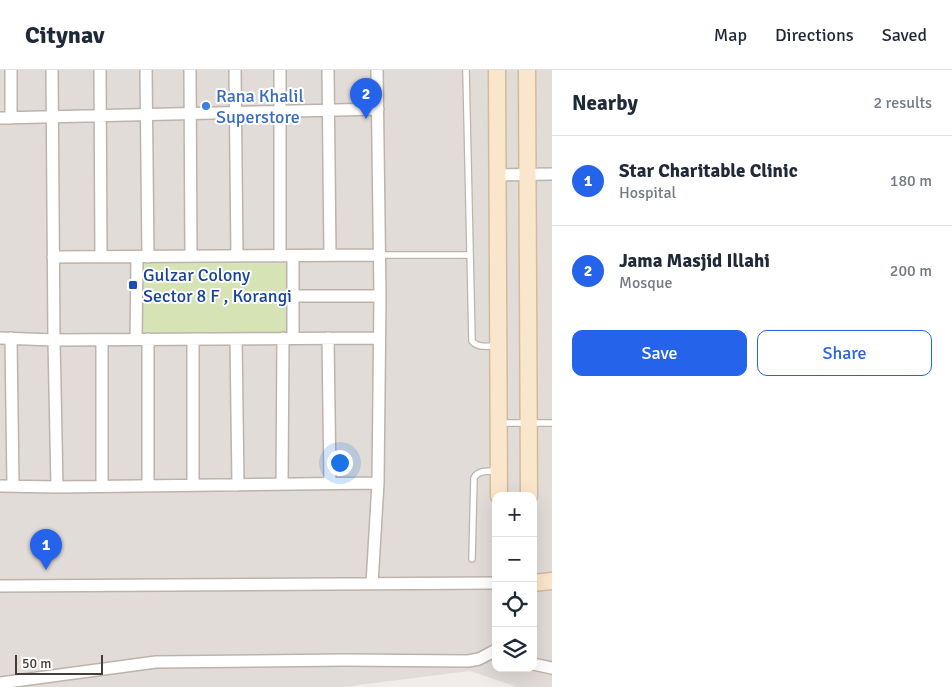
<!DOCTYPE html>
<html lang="en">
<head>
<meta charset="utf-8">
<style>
	body { margin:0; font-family:Signika,sans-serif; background:#f2f2f3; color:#1f2937 }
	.controls { position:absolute; right:15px; bottom:15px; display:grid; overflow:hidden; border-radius:10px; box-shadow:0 5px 20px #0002 }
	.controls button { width:45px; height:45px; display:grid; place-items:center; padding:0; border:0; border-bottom:1px solid #e0e1e3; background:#fff; color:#1f2937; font:25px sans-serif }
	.scale { position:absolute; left:15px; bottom:12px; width:88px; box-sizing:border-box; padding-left:5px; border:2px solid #453d37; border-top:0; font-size:14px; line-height:18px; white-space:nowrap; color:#453d37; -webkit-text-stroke:4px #fff; paint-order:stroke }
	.you { position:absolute; left:339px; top:392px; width:18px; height:18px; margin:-12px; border:4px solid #fff; border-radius:50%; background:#1a73e8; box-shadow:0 0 0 8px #1a73e833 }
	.badge { display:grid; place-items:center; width:32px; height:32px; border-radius:50%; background:#2563eb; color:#fff; font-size:16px; font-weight:700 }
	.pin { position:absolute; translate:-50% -41px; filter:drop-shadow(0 1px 2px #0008) }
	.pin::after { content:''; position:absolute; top:26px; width:18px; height:15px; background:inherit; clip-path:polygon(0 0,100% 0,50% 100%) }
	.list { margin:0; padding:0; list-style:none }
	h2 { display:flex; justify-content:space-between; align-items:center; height:65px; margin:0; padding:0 20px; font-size:21px }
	h2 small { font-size:16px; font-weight:400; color:#747a83 }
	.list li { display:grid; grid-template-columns:32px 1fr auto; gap:15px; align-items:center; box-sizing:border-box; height:90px; padding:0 20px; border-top:1px solid #e0e1e3 }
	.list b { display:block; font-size:19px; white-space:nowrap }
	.list p { margin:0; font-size:16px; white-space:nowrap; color:#747a83 }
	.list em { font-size:16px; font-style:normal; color:#747a83 }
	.actions { display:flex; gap:10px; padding:15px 20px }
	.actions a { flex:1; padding:11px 0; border:1px solid #2563eb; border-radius:10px; text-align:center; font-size:18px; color:#2563eb }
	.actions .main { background:#2563eb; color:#fff }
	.icon { flex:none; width:28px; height:28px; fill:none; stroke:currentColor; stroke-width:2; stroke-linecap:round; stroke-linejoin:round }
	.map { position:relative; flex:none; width:552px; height:617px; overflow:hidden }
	header { display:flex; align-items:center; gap:30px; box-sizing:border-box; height:70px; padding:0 25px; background:#fff; border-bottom:1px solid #e0e1e3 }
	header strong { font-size:24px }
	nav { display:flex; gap:28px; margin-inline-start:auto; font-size:18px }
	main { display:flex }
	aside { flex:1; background:#fff }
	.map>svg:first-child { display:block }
</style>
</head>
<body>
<header>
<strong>Citynav</strong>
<nav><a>Map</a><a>Directions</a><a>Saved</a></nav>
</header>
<main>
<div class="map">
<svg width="552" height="617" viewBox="0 0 552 617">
	<rect width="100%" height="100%" fill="#f2ede8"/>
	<path fill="#e2dcd9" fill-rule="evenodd" d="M0,0H552V617H517L470,601L343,617H0ZM496,426H533V598H496Z"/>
	<path fill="#d6e3b4" d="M141,193L286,194L288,262L141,264Z"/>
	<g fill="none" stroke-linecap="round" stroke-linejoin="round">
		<g stroke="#bdb3ab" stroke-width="8">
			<path id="lane" d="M466,0L472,271C477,278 488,276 496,276
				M380,185H470
				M501,353H552
				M472,489L474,408C478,400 489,401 497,401"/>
		</g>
		<g stroke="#bdb3ab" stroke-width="14">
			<path id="street" d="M52,0L54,270L57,417
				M100,0L101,187
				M146,0L148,187
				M190,0L191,186
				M235,0L237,186
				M280,0V186
				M328,0L330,185
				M0,48L378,39
				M11,48V0
				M497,105L552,104
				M293,186V268
				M53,187L380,185
				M293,226H380
				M0,268L54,270L379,268
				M11,268L13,416
				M328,268L330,413
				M136,269L137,187
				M148,269V416
				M193,269V415
				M236,269L238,415
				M282,414L283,268
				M0,416L57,417L378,413
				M102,416V270
				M372,514L378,413L380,226L377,0
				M0,516L496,513
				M533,594L552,598
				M0,613L156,592L344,590L468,591L479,589L496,580"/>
		</g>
		<g stroke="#d1bb9d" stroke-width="19">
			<path id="secondary" d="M497,0L499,426
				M527,0L529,426
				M533,513L552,511"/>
		</g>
		<use href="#lane" stroke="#fff" stroke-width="5.5"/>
		<use href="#street" stroke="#fff" stroke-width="11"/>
		<use href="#secondary" stroke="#fae6ca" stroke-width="16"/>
	</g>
	<circle fill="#3f7fe0" stroke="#fff" stroke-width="2" cx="206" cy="36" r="5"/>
	<rect fill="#1a4fb4" stroke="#fff" stroke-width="2" x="128" y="210" width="10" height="10" rx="2.5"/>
	<g text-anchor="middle" stroke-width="4" stroke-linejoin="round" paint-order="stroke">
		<g font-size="18" fill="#366cbe" stroke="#fff" text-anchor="start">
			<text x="216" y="32">Rana Khalil<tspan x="216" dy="21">Superstore</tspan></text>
		</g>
		<g font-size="18" fill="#164399" stroke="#fff" text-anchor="start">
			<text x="143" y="211">Gulzar Colony<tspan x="143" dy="21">Sector 8 F , Korangi</tspan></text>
		</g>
	</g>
</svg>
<div class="controls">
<button>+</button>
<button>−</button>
<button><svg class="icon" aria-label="locate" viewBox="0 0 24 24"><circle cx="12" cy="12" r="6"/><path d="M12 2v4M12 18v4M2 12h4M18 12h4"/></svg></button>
<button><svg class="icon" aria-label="layers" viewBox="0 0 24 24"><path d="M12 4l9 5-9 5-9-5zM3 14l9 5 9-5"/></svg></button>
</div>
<div class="scale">50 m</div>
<div class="you"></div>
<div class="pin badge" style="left:46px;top:500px">1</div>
<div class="pin badge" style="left:366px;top:49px">2</div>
</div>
<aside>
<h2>Nearby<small>2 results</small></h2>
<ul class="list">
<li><span class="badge">1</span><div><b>Star Charitable Clinic</b><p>Hospital</p></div><em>180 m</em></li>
<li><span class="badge">2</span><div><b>Jama Masjid Illahi</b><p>Mosque</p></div><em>200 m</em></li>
</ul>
<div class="actions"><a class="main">Save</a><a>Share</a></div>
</aside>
</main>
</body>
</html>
